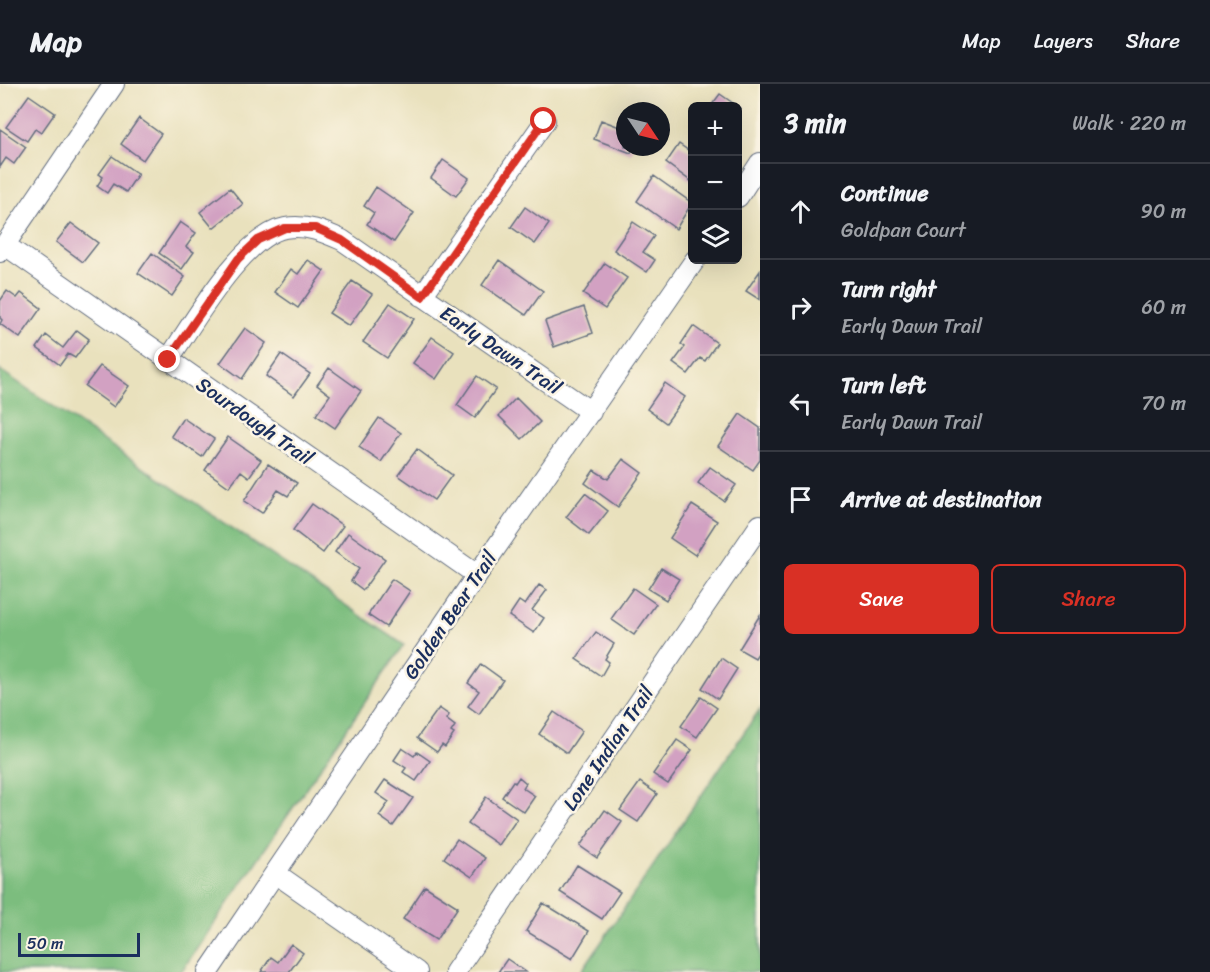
<!DOCTYPE html>
<html lang="en">
<head>
<meta charset="utf-8">
<style>
	body { margin:0; font-family:Sriracha,sans-serif; background:#242831; color:#f1f3f6 }
	.controls { position:absolute; right:18px; top:18px; display:grid; overflow:hidden; border-radius:9px; box-shadow:0 6px 24px #0002 }
	.controls button { width:54px; height:54px; display:grid; place-items:center; padding:0; border:0; border-bottom:2px solid #363941; background:#171b24; color:#f1f3f6; font:30px sans-serif }
	.compass { position:absolute; left:616px; top:18px; width:54px; height:54px; border-radius:50%; background:#171b24; box-shadow:0 6px 24px #0002; rotate:125deg }
	.scale { position:absolute; left:18px; bottom:15px; width:122px; box-sizing:border-box; padding-left:6px; border:3px solid #1b2f5e; border-top:0; font-size:16px; line-height:21px; white-space:nowrap; color:#1b2f5e; -webkit-text-stroke:4px #fcf5e5; paint-order:stroke }
	.stop { position:absolute; width:18px; height:18px; margin:-14px; border:4px solid #d93025; border-radius:50%; background:#fff }
	.stop.end { background:#d93025; border-color:#fff; box-shadow:0 2px 6px #0008 }
	.list { margin:0; padding:0; list-style:none }
	h2 { display:flex; justify-content:space-between; align-items:center; height:78px; margin:0; padding:0 24px; font-size:26px }
	h2 small { font-size:20px; font-weight:400; color:#9ea1a6 }
	.list li { display:grid; grid-template-columns:39px 1fr auto; gap:18px; align-items:center; box-sizing:border-box; height:96px; padding:0 24px; border-top:2px solid #363941 }
	.list b { display:block; font-size:22px; white-space:nowrap }
	.list p { margin:0; font-size:20px; white-space:nowrap; color:#9ea1a6 }
	.list em { font-size:20px; font-style:normal; color:#9ea1a6 }
	.actions { display:flex; gap:12px; padding:18px 24px }
	.actions a { flex:1; padding:14px 0; border:2px solid #d93025; border-radius:9px; text-align:center; font-size:21px; color:#d93025 }
	.actions .main { background:#d93025; color:#fff }
	.icon { flex:none; width:33px; height:33px; fill:none; stroke:currentColor; stroke-width:2; stroke-linecap:round; stroke-linejoin:round }
	.map { position:relative; flex:none; width:760px; height:888px; overflow:hidden }
	header { display:flex; align-items:center; gap:36px; box-sizing:border-box; height:84px; padding:0 30px; background:#171b24; border-bottom:2px solid #363941 }
	header strong { font-size:28px }
	nav { display:flex; gap:33px; margin-inline-start:auto; font-size:21px }
	main { display:flex }
	aside { flex:1; background:#171b24 }
	.map>svg:first-child { display:block }
</style>
</head>
<body>
<header>
<strong>Map</strong>
<nav><a>Map</a><a>Layers</a><a>Share</a></nav>
</header>
<main>
<div class="map">
<svg width="760" height="888" viewBox="0 0 760 888">
	<rect width="100%" height="100%" fill="#fcf5e5"/>
	<filter id="ink" filterUnits="userSpaceOnUse"><feTurbulence type="fractalNoise" baseFrequency=".0167" numOctaves="2"/><feDisplacementMap in="SourceGraphic" scale="12" xChannelSelector="R" yChannelSelector="G"/><feConvolveMatrix kernelMatrix="1 2 1 2 8 2 1 2 1" color-interpolation-filters="sRGB"/></filter>
	<filter id="wash" filterUnits="userSpaceOnUse"><feTurbulence type="fractalNoise" baseFrequency=".008" numOctaves="4" result="noise"/><feDisplacementMap in="SourceGraphic" scale="24" xChannelSelector="R" yChannelSelector="G"/><feGaussianBlur stdDeviation="1.35" result="paint"/><feColorMatrix in="noise" values="0 0 0 0 0 0 0 0 0 0 0 0 0 0 0 0 0 1.4 0 .05"/><feComposite in="paint" operator="in"/></filter>
	<g filter="url(#wash)">
		<rect width="100%" height="100%" fill="#e9e1bd"/>
		<path fill="#7cbd7e" stroke="#4c766e" stroke-width="1.5" d="M0,286L404,561L181,888H0Z
			M760,625V888H581Z"/>
		<g id="blocks">
			<path fill="#d2a1c2" d="M720,10L740,24L738,28V22H711Z
				M29,11L55,29L41,49L35,45L27,57L6,43Z
				M139,34L161,50L143,76L121,60Z
				M601,36L625,45V63H633L631,69L594,55Z
				M0,45L26,63L14,80L6,74L0,83Z
				M679,60L692,69V98L666,79Z
				M112,72L138,90L126,108L113,100L107,109L97,102L103,93L99,90Z
				M443,76L469,94L456,112L431,94Z
				M654,92L692,119L676,145L637,117Z
				M376,103L414,129L394,158L367,140L374,129L364,122Z
				M230,104L243,120L213,144L200,128Z
				M525,123L549,140L535,160L511,143Z
				M180,138L196,149L186,163L194,168L182,185L159,169Z
				M633,138L654,152L643,168L655,176L647,188L614,166Z
				M71,139L98,159L83,178L56,158Z
				M152,169L185,193L172,212L138,189Z
				M308,176L324,187L298,224L275,208L291,185L298,190Z
				M499,176L543,207L526,231L482,201Z
				M605,179L627,194L605,225L583,210Z
				M760,187V216L746,207Z
				M352,197L372,210L349,242L329,229Z
				M7,207L17,214L21,209L41,224L20,254L0,240L2,236L0,234V217Z
				M390,219L414,235L387,274L363,258Z
				M584,223L593,249L554,263L545,237Z
				M693,242L717,259L705,277L700,274L688,290L673,279L685,263L681,260Z
				M245,244L266,259L242,295L220,279Z
				M77,246L89,255L75,274L68,270L60,281L37,264L46,251L63,264Z
				M432,253L454,268L436,295L413,279Z
				M281,270L310,290L294,312L266,292Z
				M100,282L129,302L114,323L85,302Z
				M329,284L361,307L335,344L316,331L330,311L317,301Z
				M477,292L496,305L475,334L457,321Z
				M665,299L685,313L666,339L647,325Z
				M516,314L540,338L522,355L499,332Z
				M740,330L760,344V376L753,386L718,362Z
				M183,334L214,355L202,373L171,352Z
				M379,334L401,349L381,378L359,363Z
				M228,353L261,376L249,393L241,387L229,403L205,386Z
				M417,365L452,391L434,416L398,391Z
				M623,375L642,389L618,423L585,399L594,386L608,395Z
				M268,380L297,399L288,412L278,406L262,429L244,417Z
				M710,383L736,401L724,417L698,399Z
				M585,409L608,427L589,451L566,433Z
				M312,420L343,442L323,469L293,446Z
				M692,421L717,437L695,471L670,454Z
				M348,449L385,475L363,506L351,497L359,485L335,468Z
				M661,484L679,495L666,516L648,505Z
				M392,495L410,507L386,543L368,531Z
				M539,501L547,506L532,526L544,534L534,549L509,532L519,517L525,521Z
				M633,504L656,520L634,551L611,535Z
				M760,531V566L755,574L739,565Z
				M596,548L614,560L605,575L609,578L601,592L576,575Z
				M721,574L737,585L718,615L702,604Z
				M481,580L503,596L479,630L468,622L479,607L468,599Z
				M701,613L717,624L697,653L681,642Z
				M439,624L449,631L446,635L455,642L451,648L454,650L445,663L442,661L437,668L417,654Z
				M554,628L582,647L567,669L539,650Z
				M677,656L692,666L668,700L653,690Z
				M402,664L414,672L417,668L430,677L416,697L403,688L406,684L394,676Z
				M519,693L526,699L523,704L535,712L524,728L502,713L513,697L515,699Z
				M385,696L413,714L393,742L379,732L389,718L376,709Z
				M640,698L657,710L638,738L620,726Z
				M486,713L517,735L499,761L468,740Z
				M605,726L622,738L597,774L580,762Z
				M457,755L485,774L472,793L444,774Z
				M577,781L620,808L602,835L560,808Z
				M425,802L458,823L436,856L403,835Z
				M543,819L589,847L572,875L526,847Z
				M291,860L303,869L289,888H261L271,873L278,878Z
				M507,875L526,888H498Z"/>
		</g>
	</g>
	<g filter="url(#ink)">
		<use href="#blocks" fill-opacity="0" stroke="#636d7f" stroke-width="1.5"/>
		<g fill="none" stroke-linecap="round" stroke-linejoin="round">
			<g stroke="#636d7f" stroke-width="22">
				<path id="minor" d="M738,113L760,79
					M5,161L477,491
					M0,168L114,0
					M422,212L545,37
					M168,276C193,240 242,152 285,144C306,140 324,148 342,156L591,328
					M275,789L417,888
					M208,888L477,491L695,176
					M455,888L760,441"/>
			</g>
			<use href="#minor" stroke="#fff" stroke-width="20"/>
		</g>
	</g>
	<g fill="none" stroke-linecap="round" stroke-linejoin="round" filter="url(#ink)">
		<path stroke="#d93025" stroke-width="8" d="M168,276L238,175L258,156L285,144H315L342,156L422,213L544,37"/>
	</g>
	<g text-anchor="middle" stroke-width="5" stroke-linejoin="round" paint-order="stroke">
		<g font-size="20" fill="#1b2f5e" stroke="#fcf5e5">
			<text transform="translate(501 266) rotate(34)" y="7">Early Dawn Trail</text>
			<text transform="translate(255 337) rotate(35)" y="7">Sourdough Trail</text>
			<text transform="translate(450 531) rotate(-56)" y="7">Golden Bear Trail</text>
			<text transform="translate(608 664) rotate(-56)" y="7">Lone Indian Trail</text>
		</g>
	</g>
</svg>
<div class="controls">
<button>+</button>
<button>−</button>
<button><svg class="icon" aria-label="layers" viewBox="0 0 24 24"><path d="M12 4l9 5-9 5-9-5zM3 14l9 5 9-5"/></svg></button>
</div>
<svg class="compass" viewBox="-18 -18 36 36"><path d="M0-13l5 13h-10z" fill="#e53935"/><path d="M0 13l5-13h-10z" fill="#9ea1a6"/></svg>
<div class="scale">50 m</div>
<div class="stop" style="left:544px;top:37px"></div>
<div class="stop end" style="left:168px;top:276px"></div>
</div>
<aside>
<h2>3 min<small>Walk · 220 m</small></h2>
<ul class="list">
<li><svg class="icon" aria-label="ahead" viewBox="0 0 24 24"><path d="M12 20V5M6 11l6-6 6 6"/></svg><div><b>Continue</b><p>Goldpan Court</p></div><em>90 m</em></li>
<li><svg class="icon" aria-label="right" viewBox="0 0 24 24"><path d="M7 20v-9h11M14 6l5 5-5 5"/></svg><div><b>Turn right</b><p>Early Dawn Trail</p></div><em>60 m</em></li>
<li><svg class="icon" aria-label="left" viewBox="0 0 24 24"><path d="M17 20v-9H6M10 6l-5 5 5 5"/></svg><div><b>Turn left</b><p>Early Dawn Trail</p></div><em>70 m</em></li>
<li><svg class="icon" aria-label="arrive" viewBox="0 0 24 24"><path d="M6 21V4h12l-3 4 3 4H6"/></svg><div><b>Arrive at destination</b></div></li>
</ul>
<div class="actions"><a class="main">Save</a><a>Share</a></div>
</aside>
</main>
</body>
</html>
